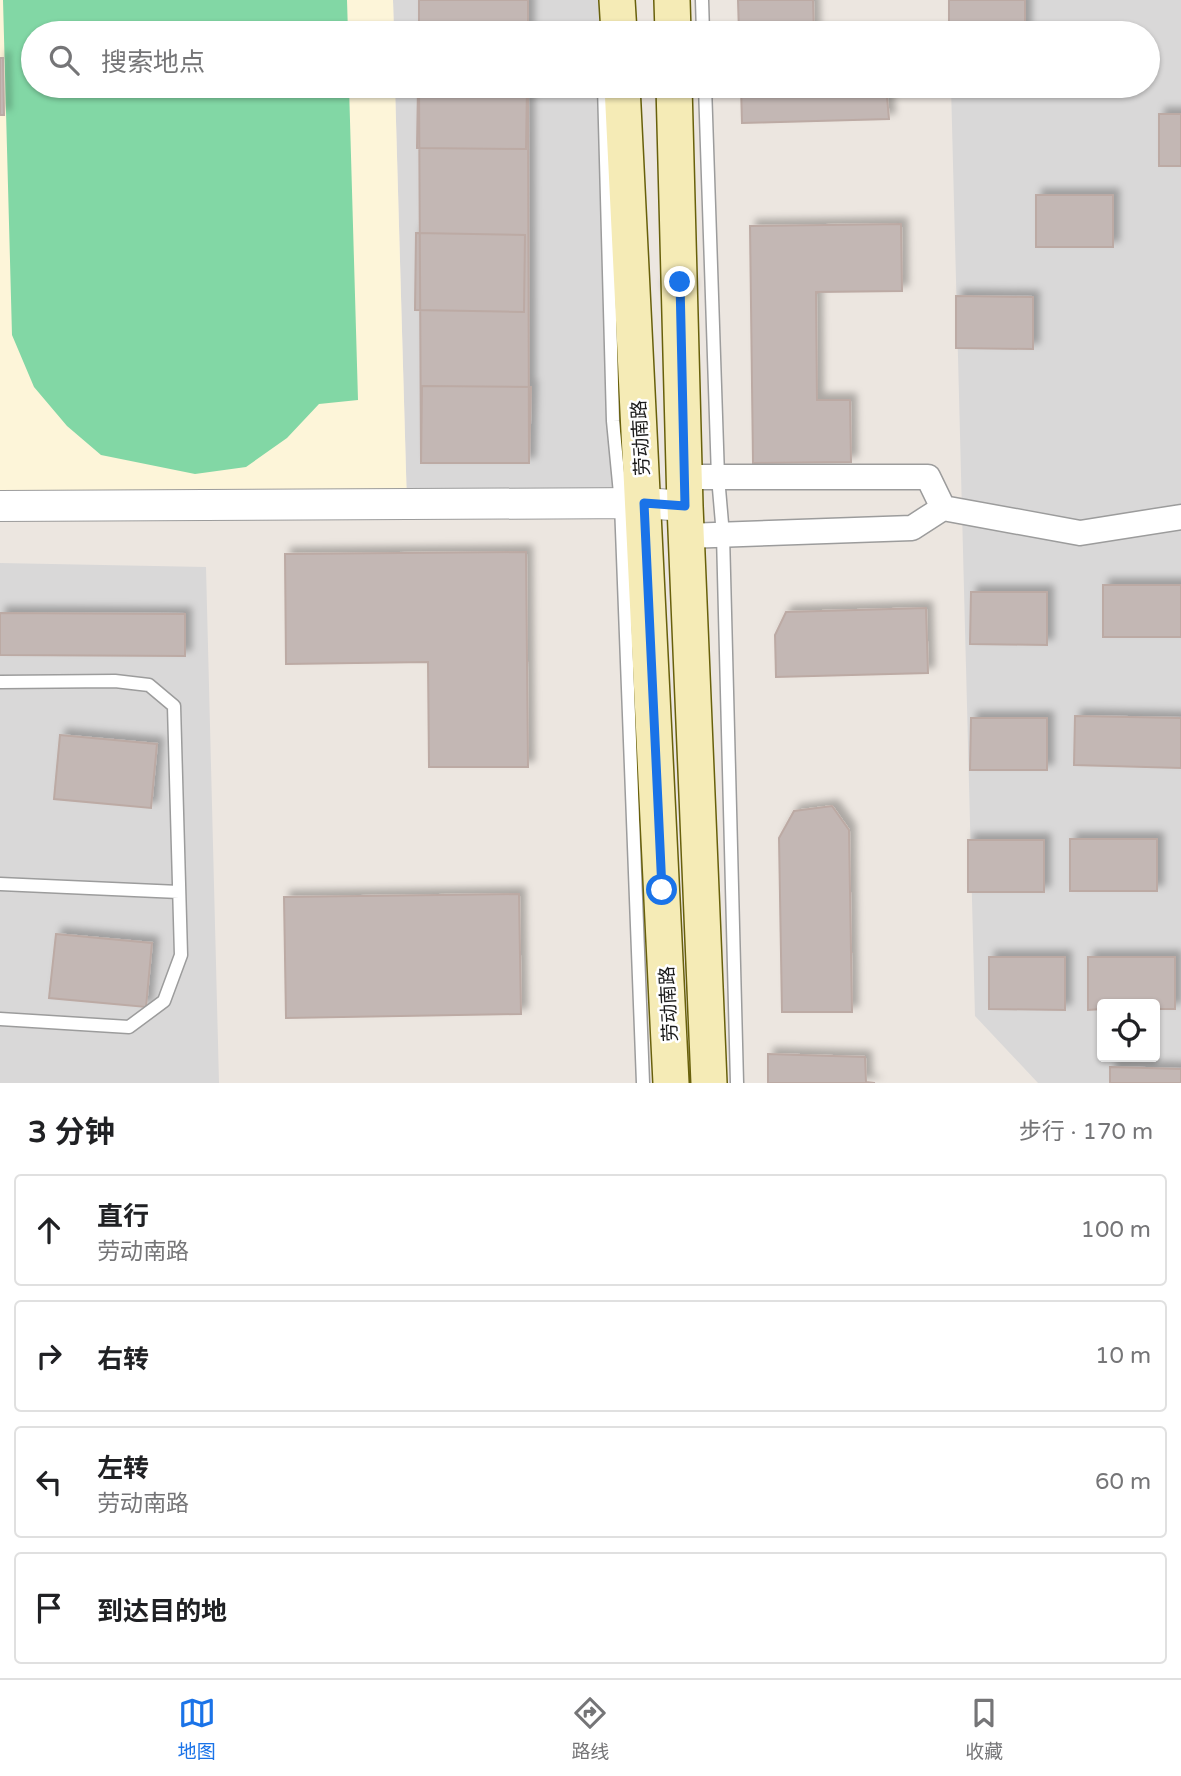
<!DOCTYPE html>
<html lang="zh">
<head>
<meta charset="utf-8">
<style>
	body { margin:0; font-family:"Varela Round","Noto Sans SC",sans-serif; background:#f6f6f6; color:#202124 }
	.controls { position:absolute; right:21px; bottom:21px; display:grid; overflow:hidden; border-radius:7px; box-shadow:0 2px 5px #0004 }
	.controls button { width:63px; height:63px; display:grid; place-items:center; padding:0; border:0; border-bottom:2px solid #e0e0e0; background:#fff; color:#202124; font:35px sans-serif }
	.stop { position:absolute; width:21px; height:21px; margin:-16px; border:5px solid #1a73e8; border-radius:50%; background:#fff }
	.stop.end { background:#1a73e8; border-color:#fff; box-shadow:0 2px 7px #0008 }
	.list { margin:0; padding:0; list-style:none }
	h2 { display:flex; justify-content:space-between; align-items:center; height:91px; margin:0; padding:0 28px; font-size:30px }
	h2 small { font-size:23px; font-weight:400; color:#757577 }
	.list li { display:grid; grid-template-columns:46px 1fr auto; gap:21px; align-items:center; box-sizing:border-box; height:112px; margin:0 14px 14px; padding:0 14px; border:2px solid #e0e0e0; border-radius:7px }
	.list b { display:block; font-size:26px; white-space:nowrap }
	.list p { margin:0; font-size:23px; white-space:nowrap; color:#757577 }
	.list em { font-size:23px; font-style:normal; color:#757577 }
	.icon { flex:none; width:38px; height:38px; fill:none; stroke:currentColor; stroke-width:2; stroke-linecap:round; stroke-linejoin:round }
	.map { position:relative; flex:none; width:1181px; height:1083px; overflow:hidden }
	.search { position:absolute; background:#fff; box-shadow:0 2px 5px #0004; left:21px; right:21px; top:21px; height:77px; display:flex; align-items:center; gap:18px; box-sizing:border-box; padding:0 24px; border-radius:38px; color:#757577; font-size:26px }
	.sheet { height:595px; background:#fff }
	nav { display:flex; justify-content:space-around; align-items:center; box-sizing:border-box; height:98px; border-top:2px solid #e0e0e0; background:#fff; font-size:19px; color:#757577 }
	nav a { display:grid; justify-items:center; gap:4px }
	nav .on { color:#1a73e8 }
	.map>svg:first-child { display:block }
</style>
</head>
<body>
<div class="map">
<svg width="1181" height="1083" viewBox="0 0 1181 1083">
	<defs>
		<filter id="shadow"><feDropShadow dx="6" dy="-6" stdDeviation="3.5" flood-color="#0004"/></filter>
	</defs>
	<rect width="100%" height="100%" fill="#ece6e0"/>
	<path fill="#d9d8d8" fill-rule="evenodd" d="M393,0H602L603,33H394Z
		M949,0H1181V1083H1038L975,1016L951,86H1148V33H950ZM1102,1004H1155V1057H1102Z
		M395,86H604L615,495L407,506Z
		M0,563L206,567L219,1083H0Z"/>
	<path fill="#fdf5d9" d="M0,0H393L394,33H33V86H395L407,506H0Z"/>
	<path fill="#82d7a5" d="M3,0H347L348,33H33V86H349L358,400L319,404L287,438L246,467L195,474L101,455L67,426L34,387L12,335Z"/>
	<path fill="#c3b7b4" stroke="#bcaaa4" stroke-width="2" filter="url(#shadow)" d="M419,0H528V33H419Z
		M738,0H813L814,33H739Z
		M949,0H1025V33H949Z
		M0,58H3L4,115H0Z
		M418,86H527L526,149L417,148Z
		M419,86H528L529,463H421Z
		M741,86H886L889,119L742,123Z
		M1159,114H1181V166H1159Z
		M1036,195H1113V247H1036Z
		M901,224L902,291L816,292L817,400H850L851,462L753,463L750,226Z
		M416,233L525,235L524,312L415,310Z
		M956,296L1033,297V349L956,348Z
		M422,386L531,387L529,463H421Z
		M526,552L528,767H429L428,662L286,664L285,554Z
		M1103,585H1181V637H1103Z
		M971,592H1047V645L970,644Z
		M926,608L928,673L776,677L775,635L786,612Z
		M0,613L185,614V656L0,655Z
		M1075,716L1181,718V768L1074,765Z
		M971,718H1047V770H970Z
		M60,735L157,744L151,808L54,799Z
		M832,806L849,830L852,1012H782L779,838L794,811Z
		M1070,839H1157V891H1070Z
		M968,840H1044V892H968Z
		M519,894L521,1014L286,1018L284,897Z
		M56,934L152,943L146,1007L49,998Z
		M989,957H1065V1010L989,1009Z
		M1088,957H1175V1009H1155V1004H1102V1009L1088,1010Z
		M768,1054L865,1057L866,1082L875,1083H768Z
		M1110,1067L1181,1069V1083H1110Z"/>
	<g fill="none" stroke-linecap="round" stroke-linejoin="round">
		<g stroke="#9c9c9c" stroke-width="15">
			<path id="service" d="M702,0L703,33
				M604,86L613,421L621,504L643,1083
				M705,86L718,477L723,535L737,1083
				M0,682L115,681L149,685L174,706L181,955L164,1001L129,1027L0,1019
				M0,884L179,892"/>
		</g>
		<g stroke="#9c9c9c" stroke-width="27">
			<path id="minor" d="M685,477H928L943,508
				M686,536L912,528L943,508L1080,533L1181,517"/>
		</g>
		<g stroke="#9c9c9c" stroke-width="32">
			<path id="tertiary" d="M0,506L644,503L685,506"/>
		</g>
		<g stroke="#68600b" stroke-width="38">
			<path id="secondary" d="M617,0L619,33
				M672,0L673,33
				M622,86L671,1083
				M674,86L685,506L709,1083"/>
		</g>
		<use href="#service" stroke="#fff" stroke-width="12"/>
		<use href="#minor" stroke="#fff" stroke-width="24"/>
		<use href="#tertiary" stroke="#fff" stroke-width="30"/>
		<use href="#secondary" stroke="#f5ebb6" stroke-width="35"/>
	</g>
	<g fill="none" stroke-linecap="round" stroke-linejoin="round">
		<path stroke="#1a73e8" stroke-width="9" d="M662,890L644,503L685,506L680,282"/>
	</g>
	<g text-anchor="middle" stroke-width="5" stroke-linejoin="round" paint-order="stroke">
		<g font-size="19" fill="#1b1b1b" stroke="#fff">
			<text transform="translate(640 438) rotate(-93)" y="7">劳动南路</text>
			<text transform="translate(668 1004) rotate(-93)" y="7">劳动南路</text>
		</g>
	</g>
</svg>
<div class="controls">
<button><svg class="icon" aria-label="locate" viewBox="0 0 24 24"><circle cx="12" cy="12" r="6"/><path d="M12 2v4M12 18v4M2 12h4M18 12h4"/></svg></button>
</div>
<div class="stop" style="left:662px;top:890px"></div>
<div class="stop end" style="left:680px;top:282px"></div>
<div class="search"><svg class="icon" aria-label="search" viewBox="0 0 24 24"><circle cx="10" cy="10" r="6"/><path d="M15 15l6 6"/></svg>搜索地点</div>
</div>
<section class="sheet">
<h2>3 分钟<small>步行 · 170 m</small></h2>
<ul class="list">
<li><svg class="icon" aria-label="ahead" viewBox="0 0 24 24"><path d="M12 20V5M6 11l6-6 6 6"/></svg><div><b>直行</b><p>劳动南路</p></div><em>100 m</em></li>
<li><svg class="icon" aria-label="right" viewBox="0 0 24 24"><path d="M7 20v-9h11M14 6l5 5-5 5"/></svg><div><b>右转</b></div><em>10 m</em></li>
<li><svg class="icon" aria-label="left" viewBox="0 0 24 24"><path d="M17 20v-9H6M10 6l-5 5 5 5"/></svg><div><b>左转</b><p>劳动南路</p></div><em>60 m</em></li>
<li><svg class="icon" aria-label="arrive" viewBox="0 0 24 24"><path d="M6 21V4h12l-3 4 3 4H6"/></svg><div><b>到达目的地</b></div></li>
</ul>
</section>
<nav>
<a class="on"><svg class="icon" aria-label="map" viewBox="0 0 24 24"><path d="M3 6l6-2 6 2 6-2v14l-6 2-6-2-6 2zM9 4v14M15 6v14"/></svg>地图</a>
<a><svg class="icon" aria-label="directions" viewBox="0 0 24 24"><path d="M12 3l9 9-9 9-9-9zM9 14v-3h6M13 9l2 2-2 2"/></svg>路线</a>
<a><svg class="icon" aria-label="saved" viewBox="0 0 24 24"><path d="M7 4h10v16l-5-4-5 4z"/></svg>收藏</a>
</nav>
</body>
</html>
